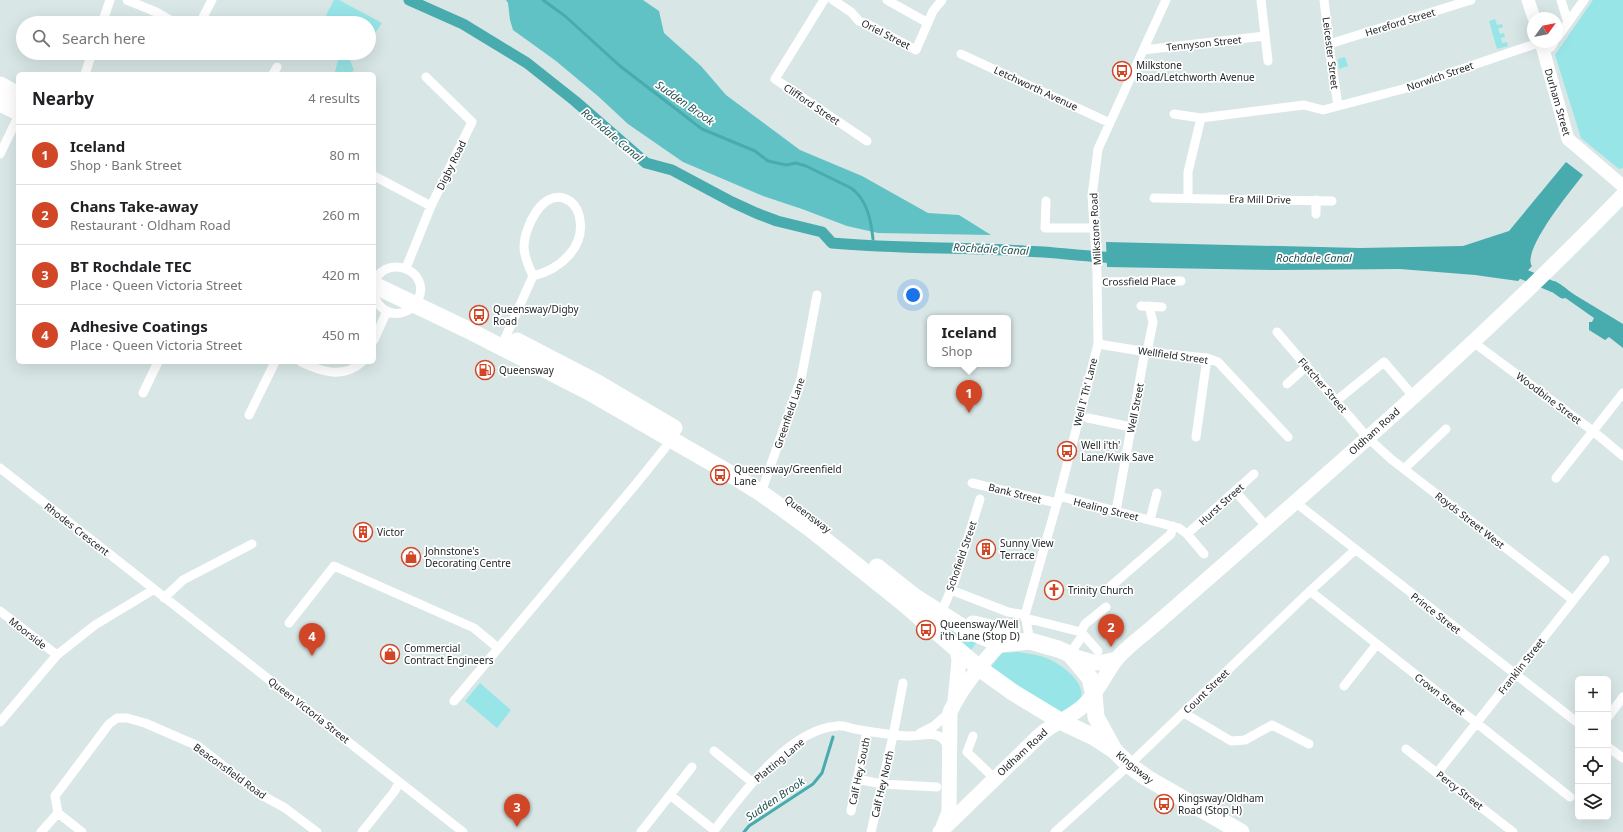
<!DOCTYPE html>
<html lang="en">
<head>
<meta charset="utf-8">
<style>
	body { margin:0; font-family:"Noto Sans",sans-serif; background:#f2f2f2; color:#202124 }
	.controls { position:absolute; right:12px; bottom:12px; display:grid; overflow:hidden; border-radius:6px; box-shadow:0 4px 16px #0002 }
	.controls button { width:36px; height:36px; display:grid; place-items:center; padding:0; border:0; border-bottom:1px solid #e0e0e0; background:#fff; color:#202124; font:20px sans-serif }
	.compass { position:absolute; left:1527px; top:12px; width:36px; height:36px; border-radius:50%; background:#fff; box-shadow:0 4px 16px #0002; rotate:57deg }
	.you { position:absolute; left:913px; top:295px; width:14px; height:14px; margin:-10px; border:3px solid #fff; border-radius:50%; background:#1a73e8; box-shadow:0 0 0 6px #1a73e833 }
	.badge { display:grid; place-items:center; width:26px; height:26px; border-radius:50%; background:#d04626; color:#fff; font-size:13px; font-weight:700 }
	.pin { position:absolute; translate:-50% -33px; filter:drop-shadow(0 1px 2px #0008) }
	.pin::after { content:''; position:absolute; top:21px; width:14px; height:12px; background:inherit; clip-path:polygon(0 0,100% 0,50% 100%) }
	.popup { position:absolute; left:927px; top:315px; width:84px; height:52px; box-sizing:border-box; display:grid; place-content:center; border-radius:6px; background:#fff; filter:drop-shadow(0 1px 3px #0005); font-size:13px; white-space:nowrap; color:#757577 }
	.popup b { font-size:15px; color:#202124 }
	.popup::after { content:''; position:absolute; left:50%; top:100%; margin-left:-8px; border:8px solid transparent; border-top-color:#fff }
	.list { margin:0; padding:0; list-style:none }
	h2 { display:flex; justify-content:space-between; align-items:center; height:52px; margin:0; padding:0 16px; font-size:17px }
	h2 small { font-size:13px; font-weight:400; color:#757577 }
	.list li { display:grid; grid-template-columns:26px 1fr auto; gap:12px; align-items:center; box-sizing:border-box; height:60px; padding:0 16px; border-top:1px solid #e0e0e0 }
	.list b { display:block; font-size:15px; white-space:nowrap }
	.list p { margin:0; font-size:13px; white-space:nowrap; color:#757577 }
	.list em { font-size:13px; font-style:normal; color:#757577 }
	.icon { flex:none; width:22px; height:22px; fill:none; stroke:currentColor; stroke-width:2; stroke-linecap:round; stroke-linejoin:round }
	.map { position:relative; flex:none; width:1623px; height:832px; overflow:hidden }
	.search { position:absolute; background:#fff; box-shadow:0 4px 16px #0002; left:16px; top:16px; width:360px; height:44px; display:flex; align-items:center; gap:10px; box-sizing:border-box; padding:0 14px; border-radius:22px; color:#757577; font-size:15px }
	.panel { position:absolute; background:#fff; box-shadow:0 4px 16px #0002; left:16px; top:72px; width:360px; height:292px; border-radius:6px }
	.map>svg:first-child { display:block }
</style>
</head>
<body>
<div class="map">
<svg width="1623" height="832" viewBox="0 0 1623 832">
	<rect width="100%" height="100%" fill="#d8e6e6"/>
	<path fill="#97e5e7" d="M334,0H339L382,23L369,42V23H334L326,15Z
		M1593,0H1623V168L1619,169L1581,138L1555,55Z
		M1495,19L1497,25L1502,24L1503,27L1498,29L1500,34L1504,33L1505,37L1501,38L1502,43L1507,42L1508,46L1497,49L1489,21Z
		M1345,57L1348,66L1339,69L1338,59Z
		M349,58L354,70L350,74H337L335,72L338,60Z
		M930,616L977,642L971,650Z
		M1019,652C1029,654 1040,655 1049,659C1063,666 1093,687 1077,705C1073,709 1065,711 1060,713L990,668L1002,653Z
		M480,683L511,710L497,728L465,701Z"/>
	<path fill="#61c2c5" d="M506,0H643L659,11L664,33L701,66L726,95L800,150L862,176L928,213L959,215L991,235L878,233L847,226L802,209L763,196L683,162L628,124L599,97L556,61L513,30L510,20L508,3Z"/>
	<path fill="#48abae" d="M1566,162L1583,175C1572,189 1521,251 1532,266L1518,281L1475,275L1400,269L1277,270L1107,267L1106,242L1360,248L1463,246L1509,231Z
		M1555,281L1575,295L1623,324V348L1609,337L1605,340L1589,330V322H1592L1594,318L1557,292L1548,289Z"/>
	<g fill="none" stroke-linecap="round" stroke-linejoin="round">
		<path stroke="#48abae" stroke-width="3" d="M543,0L565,16L620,66L702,129L755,151L768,161L786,165L796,163L806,166L851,188C867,199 871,220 873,239
			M744,832L749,826L813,784L822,773L833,737"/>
		<path stroke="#48abae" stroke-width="11" d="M409,0L463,24L527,63L575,101L646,163L672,170L732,202L756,213L777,221L822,232L832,243C896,249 960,247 1024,251C1056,252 1088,257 1121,258
			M1511,269L1556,288L1563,293"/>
		<path stroke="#fff" stroke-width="9" d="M127,0L156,12L175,23
			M824,0L775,79L867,141
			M833,0L851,12L859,21L867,24L916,50L933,11L942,0
			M887,0L928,23
			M1261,0L1268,61
			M1324,0L1331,59L1338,106
			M1561,0L1568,23
			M102,23L110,0
			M200,23L212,0
			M1557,38L1584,0
			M1329,44L1471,0
			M1143,50L1265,36
			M1543,50L1551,47L1554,42
			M961,54L1110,123
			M85,74L92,53
			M273,74L277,67
			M1174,114L1201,118L1304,105L1323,110L1403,89L1541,42
			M0,154L18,117
			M374,176L431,206
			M1154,198L1332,201
			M1188,198V172L1201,118
			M1046,201L1045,228H1094
			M1316,214V200
			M406,268L431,206L472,122L426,77
			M1097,282L1181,281
			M374,286C380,252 433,268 418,300C415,306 410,310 404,312C390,317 377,308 374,294
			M1141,306L1162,307
			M1277,332L1367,437L1391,459L1573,600
			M374,340L387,311
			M1473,342L1593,431L1623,456
			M1098,344L1147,352L1207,358L1218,362L1288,437
			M501,347L533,276C529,267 524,257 524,247C524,228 542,189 566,199C573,202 577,208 579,215C587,246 561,269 533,276
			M1147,352L1153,322L1149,306
			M301,362C322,372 343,379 362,362
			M1287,384L1307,366
			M143,393L158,362
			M1336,401L1384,362L1413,396
			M249,415L275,362
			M1088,418L1131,427
			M1196,437L1207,358
			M0,468L463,832
			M1404,469L1446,429
			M1556,478L1623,393
			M972,483L1057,503
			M1235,491L1267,527
			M761,493L801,379L817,295
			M1059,496L1179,528L1187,534L1204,554
			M1295,502L1578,723
			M1116,511L1145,351
			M1150,520L1157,493
			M1187,534L1254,474
			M1111,586L1171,534L1173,526
			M951,590L1008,612L1025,615
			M1310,591L1570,797
			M164,598L183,580L252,544
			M0,611L57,655
			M941,613L955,580L980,499
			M1025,618L1081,632L1098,651
			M289,623L334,566L474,628L498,648
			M1030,641L1025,615L1059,496L1098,344L1097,272L1092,196L1098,149L1166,0
			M1070,654L1080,639L1081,632L1085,624L1106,607
			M1344,686L1377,644
			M454,701L636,484L673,438
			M1184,713L1231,741L1245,740L1272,725L1309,744
			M1608,717L1623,697
			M0,722L57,655L95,625L153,590
			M920,733L934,726L950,712
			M973,736L967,752L994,778
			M1608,747L1623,758
			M1406,749L1513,832
			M714,751L752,782
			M1437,773L1605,560
			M857,779L882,784L937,787
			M670,795L714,830
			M851,811L867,731
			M41,832L58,813
			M82,832L58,813L55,796L109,724L117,718H127L145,723L198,746L258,793L285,808L317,832
			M362,832L394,792L399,783
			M641,832L692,767
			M713,832C741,796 787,730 837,726C843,725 850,728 855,729C872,732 889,735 906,736C923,737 942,727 948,748
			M871,832L893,736L903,683
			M1055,832L1129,765L1310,591L1355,550"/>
		<path stroke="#fff" stroke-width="13" d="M1528,0L1534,18
			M1541,42L1568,139L1623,186"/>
		<path stroke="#fff" stroke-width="15" d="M1072,656L1097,663L1117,659
			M955,701L959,660L957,649
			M943,827L949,812L950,712C961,689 982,662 1000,644
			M940,832L1040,735C1053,723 1070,718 1083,706C1097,694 1104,676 1115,661C1126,647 1144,635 1157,623C1316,484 1476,347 1623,195"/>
		<path stroke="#fff" stroke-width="17" d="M0,85L18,95
			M0,103L18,112
			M374,285L466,329L589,392L719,467L761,493L811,529L901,601L979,668L1014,693L1062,722L1094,737L1114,750L1129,765L1147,778L1241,832
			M517,341L596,382L674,428
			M877,567L915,597L967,630L1000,644L1030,641L1058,649L1070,654L1090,678L1094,695L1096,717L1113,748
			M973,624L995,629L1012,628"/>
	</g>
	<defs>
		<g id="bus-ring" transform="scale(1)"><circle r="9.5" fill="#fff" stroke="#d04626" stroke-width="1.5"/><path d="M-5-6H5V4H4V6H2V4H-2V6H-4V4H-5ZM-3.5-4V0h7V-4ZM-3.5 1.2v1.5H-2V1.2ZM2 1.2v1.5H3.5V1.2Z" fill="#d04626"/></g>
		<g id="fuel-ring" transform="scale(1)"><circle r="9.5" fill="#fff" stroke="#d04626" stroke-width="1.5"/><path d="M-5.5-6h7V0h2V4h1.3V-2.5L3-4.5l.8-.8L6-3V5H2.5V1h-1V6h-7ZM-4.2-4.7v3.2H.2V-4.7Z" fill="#d04626"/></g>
		<g id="building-ring" transform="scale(1)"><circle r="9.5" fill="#fff" stroke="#d04626" stroke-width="1.5"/><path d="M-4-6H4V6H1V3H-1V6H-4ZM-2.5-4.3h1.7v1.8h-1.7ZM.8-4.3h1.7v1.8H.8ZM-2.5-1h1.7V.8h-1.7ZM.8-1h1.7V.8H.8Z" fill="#d04626"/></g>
		<g id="shop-ring" transform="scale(1)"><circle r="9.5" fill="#fff" stroke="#d04626" stroke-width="1.5"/><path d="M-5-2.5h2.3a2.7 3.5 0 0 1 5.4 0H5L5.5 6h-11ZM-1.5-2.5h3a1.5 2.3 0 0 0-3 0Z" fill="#d04626"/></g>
		<g id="church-ring" transform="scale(1)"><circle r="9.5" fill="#fff" stroke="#d04626" stroke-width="1.5"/><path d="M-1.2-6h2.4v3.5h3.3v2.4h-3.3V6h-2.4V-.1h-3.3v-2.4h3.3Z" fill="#d04626"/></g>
	</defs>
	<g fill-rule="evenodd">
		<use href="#bus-ring" x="1122" y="71"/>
		<use href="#bus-ring" x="479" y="315"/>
		<use href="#fuel-ring" x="485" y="370"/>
		<use href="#bus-ring" x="1067" y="451"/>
		<use href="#bus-ring" x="720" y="475"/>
		<use href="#building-ring" x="363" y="532"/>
		<use href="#building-ring" x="986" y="549"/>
		<use href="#shop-ring" x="411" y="557"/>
		<use href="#church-ring" x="1054" y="590"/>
		<use href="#bus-ring" x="926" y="630"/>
		<use href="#shop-ring" x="390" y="654"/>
		<use href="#bus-ring" x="1164" y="804"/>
	</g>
	<g text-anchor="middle" stroke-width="3.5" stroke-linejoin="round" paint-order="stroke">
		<g font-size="10" fill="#1b2020" stroke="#fff">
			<text transform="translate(1400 22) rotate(-17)" y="4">Hereford Street</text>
			<text transform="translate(886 34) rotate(27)" y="4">Oriel Street</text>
			<text transform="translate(1204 43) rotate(-6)" y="4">Tennyson Street</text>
			<text transform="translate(1331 53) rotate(83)" y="4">Leicester Street</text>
			<text transform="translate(1440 76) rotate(-19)" y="4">Norwich Street</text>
			<text transform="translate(1036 88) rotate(25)" y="4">Letchworth Avenue</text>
			<text transform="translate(1558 102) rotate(74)" y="4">Durham Street</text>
			<text transform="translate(812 104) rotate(34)" y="4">Clifford Street</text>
			<text transform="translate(451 165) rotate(-64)" y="4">Digby Road</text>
			<text transform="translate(1260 199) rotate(1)" y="4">Era Mill Drive</text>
			<text transform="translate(1095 229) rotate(-93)" y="4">Milkstone Road</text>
			<text transform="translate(1139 281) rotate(-1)" y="4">Crossfield Place</text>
			<text transform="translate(1173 355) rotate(8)" y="4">Wellfield Street</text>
			<text transform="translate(1323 385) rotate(49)" y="4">Fletcher Street</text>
			<text transform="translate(1085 392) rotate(-76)" y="4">Well I' Th' Lane</text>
			<text transform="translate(1549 398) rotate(37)" y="4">Woodbine Street</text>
			<text transform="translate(1135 408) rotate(-79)" y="4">Well Street</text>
			<text transform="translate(789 413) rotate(-71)" y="4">Greenfield Lane</text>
			<text transform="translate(1374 431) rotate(-42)" y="4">Oldham Road</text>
			<text transform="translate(1015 493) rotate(14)" y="4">Bank Street</text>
			<text transform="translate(1221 504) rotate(-42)" y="4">Hurst Street</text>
			<text transform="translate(1106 509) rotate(14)" y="4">Healing Street</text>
			<text transform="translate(808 514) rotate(37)" y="4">Queensway</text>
			<text transform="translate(1470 520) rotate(38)" y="4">Royds Street West</text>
			<text transform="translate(77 529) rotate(38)" y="4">Rhodes Crescent</text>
			<text transform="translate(961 556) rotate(-71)" y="4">Schofield Street</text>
			<text transform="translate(1436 613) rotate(38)" y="4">Prince Street</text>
			<text transform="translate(28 633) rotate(38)" y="4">Moorside</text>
			<text transform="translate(1521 666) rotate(-52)" y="4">Franklin Street</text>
			<text transform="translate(1206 691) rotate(-44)" y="4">Count Street</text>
			<text transform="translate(1440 694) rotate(38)" y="4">Crown Street</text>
			<text transform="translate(309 710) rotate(38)" y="4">Queen Victoria Street</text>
			<text transform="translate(1022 752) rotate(-43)" y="4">Oldham Road</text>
			<text transform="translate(779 760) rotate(-40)" y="4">Platting Lane</text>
			<text transform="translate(1135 767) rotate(39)" y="4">Kingsway</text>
			<text transform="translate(230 771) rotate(36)" y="4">Beaconsfield Road</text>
			<text transform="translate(859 771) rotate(-78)" y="4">Calf Hey South</text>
			<text transform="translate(882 784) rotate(-77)" y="4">Calf Hey North</text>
			<text transform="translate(1460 790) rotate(38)" y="4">Percy Street</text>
		</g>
		<g font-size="10" fill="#1b2020" stroke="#fff" text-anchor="start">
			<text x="1136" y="69">Milkstone<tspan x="1136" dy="12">Road/Letchworth Avenue</tspan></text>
			<text x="493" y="313">Queensway/Digby<tspan x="493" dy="12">Road</tspan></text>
			<text x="499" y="374">Queensway</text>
			<text x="1081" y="449">Well i'th'<tspan x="1081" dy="12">Lane/Kwik Save</tspan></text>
			<text x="734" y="473">Queensway/Greenfield<tspan x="734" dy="12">Lane</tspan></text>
			<text x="377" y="536">Victor</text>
			<text x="1000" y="547">Sunny View<tspan x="1000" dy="12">Terrace</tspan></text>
			<text x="425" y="555">Johnstone's<tspan x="425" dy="12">Decorating Centre</tspan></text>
			<text x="1068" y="594">Trinity Church</text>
			<text x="940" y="628">Queensway/Well<tspan x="940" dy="12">i'th Lane (Stop D)</tspan></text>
			<text x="404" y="652">Commercial<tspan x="404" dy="12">Contract Engineers</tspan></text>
			<text x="1178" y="802">Kingsway/Oldham<tspan x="1178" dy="12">Road (Stop H)</tspan></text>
		</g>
		<g font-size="11" font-style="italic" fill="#265253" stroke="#fff">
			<text transform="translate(685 103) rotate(35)" y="4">Sudden Brook</text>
			<text transform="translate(612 135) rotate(40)" y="4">Rochdale Canal</text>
			<text transform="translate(991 249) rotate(3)" y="4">Rochdale Canal</text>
			<text x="1314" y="262">Rochdale Canal</text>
			<text transform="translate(775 799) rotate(-34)" y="4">Sudden Brook</text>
		</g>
	</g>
</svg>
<div class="controls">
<button>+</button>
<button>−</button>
<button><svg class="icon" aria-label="locate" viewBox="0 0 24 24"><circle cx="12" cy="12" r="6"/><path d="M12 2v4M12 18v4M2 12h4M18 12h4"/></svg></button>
<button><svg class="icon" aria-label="layers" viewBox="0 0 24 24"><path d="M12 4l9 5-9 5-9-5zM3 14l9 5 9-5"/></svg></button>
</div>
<svg class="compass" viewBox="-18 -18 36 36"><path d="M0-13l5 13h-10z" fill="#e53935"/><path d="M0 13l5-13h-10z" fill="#757577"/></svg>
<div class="you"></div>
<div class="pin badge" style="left:969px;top:413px">1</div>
<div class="popup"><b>Iceland</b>Shop</div>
<div class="pin badge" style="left:1111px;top:647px">2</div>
<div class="pin badge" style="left:517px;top:827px">3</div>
<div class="pin badge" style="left:312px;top:656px">4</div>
<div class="search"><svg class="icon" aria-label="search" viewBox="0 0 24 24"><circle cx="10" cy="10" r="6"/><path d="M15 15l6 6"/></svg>Search here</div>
<section class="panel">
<h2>Nearby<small>4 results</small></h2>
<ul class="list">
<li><span class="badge">1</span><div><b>Iceland</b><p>Shop · Bank Street</p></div><em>80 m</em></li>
<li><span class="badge">2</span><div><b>Chans Take-away</b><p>Restaurant · Oldham Road</p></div><em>260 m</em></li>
<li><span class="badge">3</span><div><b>BT Rochdale TEC</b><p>Place · Queen Victoria Street</p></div><em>420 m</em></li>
<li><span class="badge">4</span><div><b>Adhesive Coatings</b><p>Place · Queen Victoria Street</p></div><em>450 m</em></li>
</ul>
</section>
</div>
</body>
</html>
